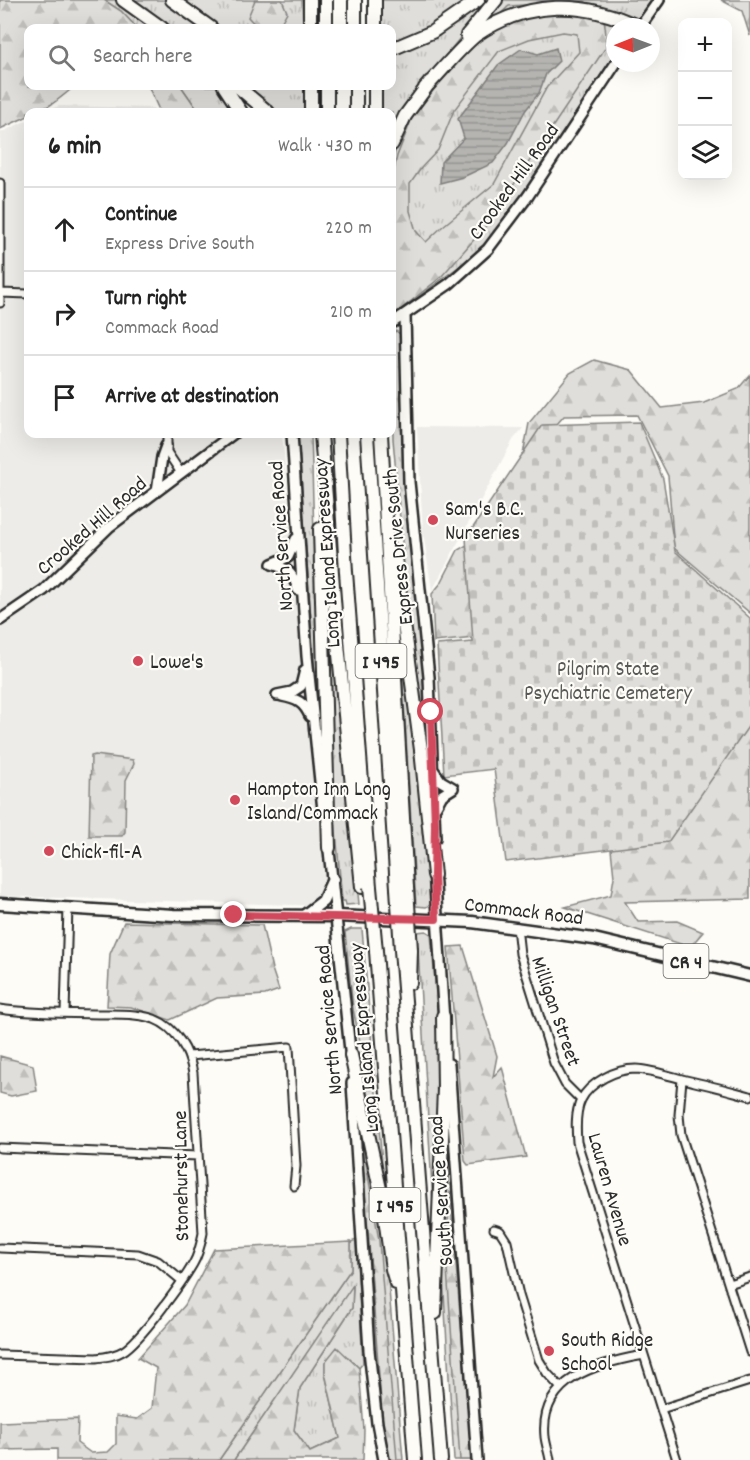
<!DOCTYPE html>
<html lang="en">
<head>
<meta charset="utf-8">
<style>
	body { margin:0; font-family:Dekko,sans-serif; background:#f6f6f6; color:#222 }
	.controls { position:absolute; right:18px; top:18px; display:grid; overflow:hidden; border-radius:12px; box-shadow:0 6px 24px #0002 }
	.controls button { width:54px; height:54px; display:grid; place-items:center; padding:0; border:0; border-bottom:2px solid #e0e0e0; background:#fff; color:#222; font:30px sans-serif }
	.compass { position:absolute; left:606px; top:18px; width:54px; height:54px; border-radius:50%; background:#fff; box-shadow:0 6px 24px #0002; rotate:269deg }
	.stop { position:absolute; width:18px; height:18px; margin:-14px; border:4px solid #d1495b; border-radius:50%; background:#fff }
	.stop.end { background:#d1495b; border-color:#fff; box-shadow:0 2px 6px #0008 }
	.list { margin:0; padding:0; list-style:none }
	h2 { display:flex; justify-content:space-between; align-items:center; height:78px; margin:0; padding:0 24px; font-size:26px }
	h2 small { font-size:20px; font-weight:400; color:#767676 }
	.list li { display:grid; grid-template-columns:39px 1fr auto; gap:18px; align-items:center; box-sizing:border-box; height:84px; padding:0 24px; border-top:2px solid #e0e0e0 }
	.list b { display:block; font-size:22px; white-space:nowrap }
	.list p { margin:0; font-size:20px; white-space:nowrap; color:#767676 }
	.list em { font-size:20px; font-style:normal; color:#767676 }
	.icon { flex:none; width:33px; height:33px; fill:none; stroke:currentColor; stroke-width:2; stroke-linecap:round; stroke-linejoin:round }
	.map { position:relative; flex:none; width:750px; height:1460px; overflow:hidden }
	.search { position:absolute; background:#fff; box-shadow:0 6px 24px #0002; left:24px; top:24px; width:372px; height:66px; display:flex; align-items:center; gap:15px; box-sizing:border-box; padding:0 21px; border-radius:12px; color:#767676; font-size:22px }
	.panel { position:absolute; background:#fff; box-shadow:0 6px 24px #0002; left:24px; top:108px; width:372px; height:330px; border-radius:12px }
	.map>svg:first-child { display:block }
</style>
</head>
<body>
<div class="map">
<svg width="750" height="1460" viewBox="0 0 750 1460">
	<defs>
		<pattern id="grass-tufts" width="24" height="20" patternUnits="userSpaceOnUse" patternTransform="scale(1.5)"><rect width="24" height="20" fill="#dfdeda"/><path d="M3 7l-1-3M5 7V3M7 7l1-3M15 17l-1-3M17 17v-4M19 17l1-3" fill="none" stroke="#c0bfbb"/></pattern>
		<pattern id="forest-firs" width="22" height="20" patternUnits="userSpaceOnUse" patternTransform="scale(1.5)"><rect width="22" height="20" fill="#dfdeda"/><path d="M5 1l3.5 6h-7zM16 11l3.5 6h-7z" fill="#c0bfbb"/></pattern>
		<pattern id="cemetery-stones" width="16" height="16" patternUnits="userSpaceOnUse" patternTransform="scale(1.5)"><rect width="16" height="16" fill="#dfdeda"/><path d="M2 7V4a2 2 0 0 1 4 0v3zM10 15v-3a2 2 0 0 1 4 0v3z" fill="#c0bfbb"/></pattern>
		<pattern id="water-rules" width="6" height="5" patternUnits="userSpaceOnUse" patternTransform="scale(1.5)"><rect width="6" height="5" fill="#b5b4b1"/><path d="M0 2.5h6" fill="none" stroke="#939390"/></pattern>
	</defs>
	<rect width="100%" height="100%" fill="#fdfcf7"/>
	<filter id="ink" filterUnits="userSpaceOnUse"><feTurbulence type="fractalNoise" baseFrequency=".0167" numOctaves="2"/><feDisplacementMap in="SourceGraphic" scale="12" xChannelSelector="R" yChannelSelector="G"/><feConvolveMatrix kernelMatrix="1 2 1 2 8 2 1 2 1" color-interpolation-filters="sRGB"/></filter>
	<g filter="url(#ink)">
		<path fill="#edece8" d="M59,106L153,108L156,112H44Z
			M28,120V434H282L327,906L0,896V133Z
			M417,427L523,428L513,440L432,591L423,531Z"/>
		<path fill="url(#grass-tufts)" stroke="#858482" stroke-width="1.5" d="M104,0H115L158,28H137L121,11Z
			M130,0H166L184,18L203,28H171Z
			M180,0H302L303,28H222L213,24Z
			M382,0H468L440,21L399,42L403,51L445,31L486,0H491L408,102L392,135V112H382V86H392V28H382Z
			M503,0H653L633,27H615V54L508,215L486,244L457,268L392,316V161L401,133L424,92Z
			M181,86H219L236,112H199Z
			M245,86H305L306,112H273Z
			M396,331L401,335L402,339L404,466L429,719L428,736H425L408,610L393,439L392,334Z
			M298,434H311L319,704L317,705Z
			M329,623L331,632L359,904L346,905L345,901H342L332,784Z
			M400,635L425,816L430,905L426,907L416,906Z
			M351,929H362L383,1174L360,1057L363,1056L353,1009L345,932Z
			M426,931L431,934L440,1041L436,1198L433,1204L417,932Z
			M360,1127L363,1128L386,1253L403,1460H389L383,1428Z
			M449,1147L472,1460H454L443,1277Z
			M356,1240L363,1363L359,1368L348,1357L325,1362V1374L340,1438L310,1452L294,1430L300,1388L352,1308L353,1286L234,1460H219L351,1269V1242Z"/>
		<path fill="url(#forest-firs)" stroke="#858482" stroke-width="1.5" fill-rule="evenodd" d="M0,0H104L121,11L137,28H28V86H75C62,96 47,112 28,112V116L0,129Z
			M255,0H282L287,12L278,28H258L248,17Z
			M721,0H750V36L742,11Z
			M584,1C607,13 606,23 606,47L486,226L441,277L395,314L392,304V180L397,156L412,118L456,61L487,26L509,6ZM563,32L577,34L579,52L547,87L494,184L443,226L426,242L416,231L410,211V184L422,167L438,150L454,110L499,51L529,39Z
			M148,86H181L199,112H160Z
			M594,360L631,370L662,408L704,403L738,389L750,375V613L674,548L668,476L637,415L564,416L521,465L529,423L570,373Z
			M472,542L475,638L434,642L432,594L441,583L458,550Z
			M750,706V899L625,902L638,922L677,921L703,932L690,947L565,907L611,895L614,877L606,803Z
			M95,755L133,760L134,764L126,780L125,832L122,836H89L91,756Z
			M124,922L262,925L272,969L279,990L265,995L217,998L170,1020L131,1007L107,1006L110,954Z
			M463,946L497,1056L493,1077L502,1067L526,1157L468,1165L465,1161L448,947Z
			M0,1056L33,1065L37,1091L11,1096L0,1093Z
			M360,1127L379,1241L397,1460L389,1459L383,1428Z
			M450,1191L472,1460H460L446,1254Z
			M351,1242V1269L219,1460H57V1449L0,1450V1422L78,1419L77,1443L91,1453L108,1452L116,1444V1416L137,1419L152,1408L156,1368L138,1358L185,1305L214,1249Z
			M353,1285L352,1308L300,1388L294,1430L310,1452L340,1438L325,1373V1362L337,1347L359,1368L364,1430L363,1460H234Z"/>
		<path fill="url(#cemetery-stones)" stroke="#858482" stroke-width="1.5" d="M639,422L663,479L675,551L750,618V724L668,842L506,862L494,769L444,775L437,645L473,642L466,538L542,425Z"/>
		<path fill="url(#water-rules)" stroke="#7e7d7b" stroke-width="1.5" d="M556,48L559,61L546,74L539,93L525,111L508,143L493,163L463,177L440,183L441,162L464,138L458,119L498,65L521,49L538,54Z"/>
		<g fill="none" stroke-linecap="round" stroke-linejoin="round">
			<g stroke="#2b2b2b" stroke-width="11">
				<path id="street" d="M0,183V303
					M1,293L28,294
					M167,434V452L181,473
					M517,927L520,954L554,1063L565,1084L581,1100
					M0,1009C33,1014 65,1013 98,1014C117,1014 136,1013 154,1019C177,1028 189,1051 193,1073L203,1233C201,1243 199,1254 193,1264C182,1283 140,1341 123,1351C115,1356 106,1357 96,1358L0,1355
					M65,1013L68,907
					M190,1056L289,1047L296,1166L294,1186
					M682,1079L679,1115L681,1135L750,1352
					M0,1148L198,1156
					M494,1229L500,1231L507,1242L519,1295L539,1360L547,1373L560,1387
					M0,1248L138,1254L158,1261L181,1280
					M729,1284L750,1277
					M661,1409L750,1381
					M550,1460C549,1453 546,1445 545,1437C539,1378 598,1363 644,1355
					M677,1460L577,1142C576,1129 575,1112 581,1100C590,1082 616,1069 636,1069C651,1070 667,1075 682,1079C705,1084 727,1090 750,1096"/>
			</g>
			<g stroke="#2b2b2b" stroke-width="14">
				<path id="secondary" d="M640,27L659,0
					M405,315L409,482L429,677L435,838
					M392,323L449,284L488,249L528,196L616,63
					M292,434L307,656L323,810
					M157,491L162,457L166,446
					M272,564C288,569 294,574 298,590
					M272,564L288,557L296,539
					M0,620L44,590L109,527L233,434
					M277,695L292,692L301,686L305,670
					M282,696C297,699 304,702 310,716
					M434,771L441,781L453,788
					M436,806L442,795L453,788
					M328,841L351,1060
					M434,870L444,1021
					M449,1064L477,1460
					M352,1083L369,1350L377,1423L384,1460"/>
			</g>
			<g stroke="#2b2b2b" stroke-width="15">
				<path id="primary" d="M0,904L173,915L337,916L472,922L594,939L750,976
					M305,915L323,901L333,879"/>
			</g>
			<g stroke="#2b2b2b" stroke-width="16">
				<path id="highway" d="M123,0L162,28
					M172,0L211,28
					M310,0V28
					M326,0V28
					M355,0V28
					M375,0V28
					M467,35L496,0
					M392,49L432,32L478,0
					M224,86L241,112
					M237,86L268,112
					M311,86V112
					M327,86V112
					M356,86V112
					M375,86V112
					M425,88C442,71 457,51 476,35C527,0 584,0 639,27
					M392,144L405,116L430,82
					M321,434L336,624L362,887
					M338,434L346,572L370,887
					M367,434L397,888
					M381,434L407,888
					M320,529L329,848
					M395,557L421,750L434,875
					M401,950L441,1460
					M376,951L415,1460
					M410,983L411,950
					M351,1055L383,1203L392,1269L396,1283
					M435,1313L444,1089L443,1016"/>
			</g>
			<use href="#street" stroke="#fdfcf7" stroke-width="7"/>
			<use href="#secondary" stroke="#fdfcf7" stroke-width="9"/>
			<use href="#primary" stroke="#fdfcf7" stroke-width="10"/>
			<use href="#highway" stroke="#fdfcf7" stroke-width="12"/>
			<g stroke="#2b2b2b" stroke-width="16" stroke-linecap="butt">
				<path id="highway-bridge" d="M370,887L376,951
					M397,888L401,950
					M407,888L411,950"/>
			</g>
			<use href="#highway-bridge" stroke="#fdfcf7" stroke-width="12"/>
		</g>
	</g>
	<g fill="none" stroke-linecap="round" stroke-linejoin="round" filter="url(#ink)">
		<path stroke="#d1495b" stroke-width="8" d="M234,915L436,919L434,875L435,825L431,712"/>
	</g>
	<g fill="#d1495b" stroke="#fdfcf7" stroke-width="2">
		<circle cx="433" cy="520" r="6"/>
		<circle cx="138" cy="661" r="6"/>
		<circle cx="235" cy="800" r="6"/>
		<circle cx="49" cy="851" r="6"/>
		<circle cx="549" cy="1351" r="6"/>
	</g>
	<g text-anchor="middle" stroke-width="4.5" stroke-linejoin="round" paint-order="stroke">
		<g fill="#fdfcf7" stroke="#6a6a68" stroke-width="1.5">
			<rect x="355.5" y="644" width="51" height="34" rx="4.5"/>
			<rect x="663.5" y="944" width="45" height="34" rx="4.5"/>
			<rect x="369.5" y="1188" width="51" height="34" rx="4.5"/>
		</g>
		<g font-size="20" font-weight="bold" fill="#2b2b2b">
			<text x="381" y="668">I 495</text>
			<text x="686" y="968">CR 4</text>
			<text x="395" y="1212">I 495</text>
		</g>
		<g font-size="21" fill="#2b2b2b" stroke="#fdfcf7">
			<text transform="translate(513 181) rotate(-54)" y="7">Crooked Hill Road</text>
			<text transform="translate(91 525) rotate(-41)" y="7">Crooked Hill Road</text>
			<text transform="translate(280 536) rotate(-94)" y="7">North Service Road</text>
			<text transform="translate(397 547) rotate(-96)" y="7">Express Drive South</text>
			<text transform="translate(326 553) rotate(-94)" y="7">Long Island Expressway</text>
			<text transform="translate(524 910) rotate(7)" y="7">Commack Road</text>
			<text transform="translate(557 1011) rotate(71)" y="7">Milligan Street</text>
			<text transform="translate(328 1020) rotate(-95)" y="7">North Service Road</text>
			<text transform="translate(363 1038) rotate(-95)" y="7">Long Island Expressway</text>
			<text transform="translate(180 1176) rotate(-91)" y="7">Stonehurst Lane</text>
			<text transform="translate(611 1189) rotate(74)" y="7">Lauren Avenue</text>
			<text transform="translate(440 1191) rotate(-94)" y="7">South Service Road</text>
		</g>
		<g font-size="21" fill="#2b2b2b" stroke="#fdfcf7" text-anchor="start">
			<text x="445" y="515">Sam's B.C.<tspan x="445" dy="24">Nurseries</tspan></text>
			<text x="150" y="668">Lowe's</text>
			<text x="247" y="795">Hampton Inn Long<tspan x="247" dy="24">Island/Commack</tspan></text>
			<text x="61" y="858">Chick-fil-A</text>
			<text x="561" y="1346">South Ridge<tspan x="561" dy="24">School</tspan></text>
		</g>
		<g font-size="21" fill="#585857" stroke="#fdfcf7">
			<text x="608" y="675">Pilgrim State<tspan x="608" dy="24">Psychiatric Cemetery</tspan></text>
		</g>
	</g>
</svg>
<div class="controls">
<button>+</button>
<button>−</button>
<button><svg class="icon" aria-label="layers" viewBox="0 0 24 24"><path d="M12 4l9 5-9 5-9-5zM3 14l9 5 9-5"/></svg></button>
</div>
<svg class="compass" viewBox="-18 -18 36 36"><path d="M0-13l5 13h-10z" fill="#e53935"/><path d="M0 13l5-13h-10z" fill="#767676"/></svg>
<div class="stop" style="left:431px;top:712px"></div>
<div class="stop end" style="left:234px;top:915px"></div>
<div class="search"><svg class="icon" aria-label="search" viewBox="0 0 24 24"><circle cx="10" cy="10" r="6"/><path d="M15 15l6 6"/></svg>Search here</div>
<section class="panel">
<h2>6 min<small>Walk · 430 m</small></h2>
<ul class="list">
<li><svg class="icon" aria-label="ahead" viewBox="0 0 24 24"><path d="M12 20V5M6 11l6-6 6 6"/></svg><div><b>Continue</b><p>Express Drive South</p></div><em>220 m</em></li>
<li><svg class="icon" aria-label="right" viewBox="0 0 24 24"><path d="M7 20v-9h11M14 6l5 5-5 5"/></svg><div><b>Turn right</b><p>Commack Road</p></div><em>210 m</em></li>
<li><svg class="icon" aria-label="arrive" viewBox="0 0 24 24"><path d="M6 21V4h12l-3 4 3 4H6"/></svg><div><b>Arrive at destination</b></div></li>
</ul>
</section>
</div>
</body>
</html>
